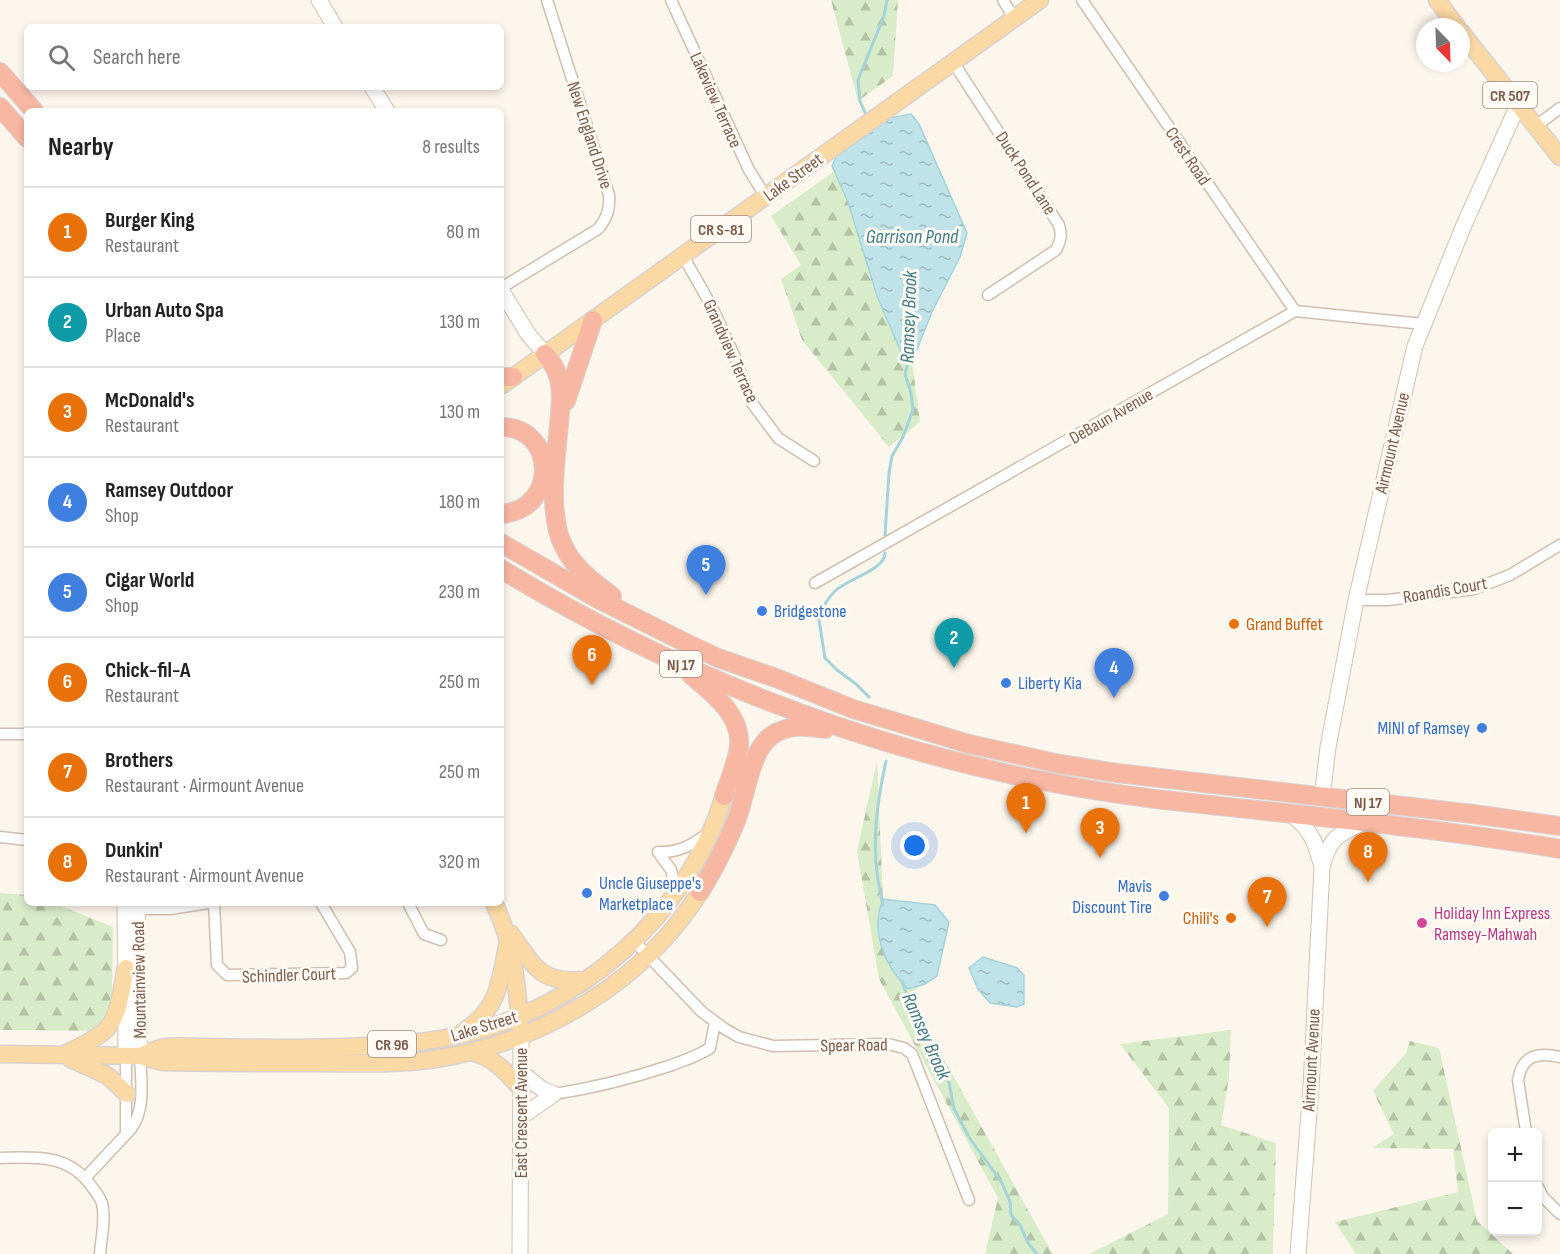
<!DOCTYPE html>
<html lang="en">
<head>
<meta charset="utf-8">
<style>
	body { margin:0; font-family:"Sofia Sans Condensed",sans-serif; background:#f2f2f2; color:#222 }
	.controls { position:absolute; right:18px; bottom:18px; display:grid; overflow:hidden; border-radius:9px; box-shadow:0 3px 9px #0003 }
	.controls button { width:54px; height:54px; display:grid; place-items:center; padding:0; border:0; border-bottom:2px solid #e0e0e0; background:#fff; color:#222; font:30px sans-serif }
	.compass { position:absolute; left:1416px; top:18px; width:54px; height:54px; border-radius:50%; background:#fff; box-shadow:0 3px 9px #0003; rotate:157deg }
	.you { position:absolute; left:915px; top:846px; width:21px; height:21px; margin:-15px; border:4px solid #fff; border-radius:50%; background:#1a73e8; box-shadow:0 0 0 9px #1a73e833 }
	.badge { display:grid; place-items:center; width:39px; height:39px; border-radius:50%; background:#111827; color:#fff; font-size:20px; font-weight:700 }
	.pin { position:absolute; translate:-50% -50px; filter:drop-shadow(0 2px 3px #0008) }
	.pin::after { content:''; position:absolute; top:32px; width:21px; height:18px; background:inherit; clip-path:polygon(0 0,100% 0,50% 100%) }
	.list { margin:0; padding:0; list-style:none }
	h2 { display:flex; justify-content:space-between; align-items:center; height:78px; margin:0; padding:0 24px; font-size:26px }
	h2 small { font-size:20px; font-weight:400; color:#767676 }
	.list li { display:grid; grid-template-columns:39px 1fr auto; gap:18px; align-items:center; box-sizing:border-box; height:90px; padding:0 24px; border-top:2px solid #e0e0e0 }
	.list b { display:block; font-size:22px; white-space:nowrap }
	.list p { margin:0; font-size:20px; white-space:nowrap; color:#767676 }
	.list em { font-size:20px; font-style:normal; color:#767676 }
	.icon { flex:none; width:33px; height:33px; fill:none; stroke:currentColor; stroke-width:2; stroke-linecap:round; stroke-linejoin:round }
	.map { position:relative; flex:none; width:1560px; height:1254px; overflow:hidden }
	.search { position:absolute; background:#fff; box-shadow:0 3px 9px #0003; left:24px; top:24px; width:480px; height:66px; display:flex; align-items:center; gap:15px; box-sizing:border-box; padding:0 21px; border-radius:9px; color:#767676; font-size:22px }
	.panel { position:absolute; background:#fff; box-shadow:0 3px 9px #0003; left:24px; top:108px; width:480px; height:798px; border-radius:9px }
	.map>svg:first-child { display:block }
</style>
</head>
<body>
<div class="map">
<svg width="1560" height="1254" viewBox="0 0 1560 1254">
	<defs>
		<pattern id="forest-firs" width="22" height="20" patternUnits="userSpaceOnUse" patternTransform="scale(1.5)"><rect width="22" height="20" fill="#d8ecc9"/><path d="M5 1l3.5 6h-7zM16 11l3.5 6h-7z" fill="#b4c2a5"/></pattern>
		<pattern id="water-ripples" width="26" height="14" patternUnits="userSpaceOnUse" patternTransform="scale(1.5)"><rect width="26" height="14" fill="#bfe3e8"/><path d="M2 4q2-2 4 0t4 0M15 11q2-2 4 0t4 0" fill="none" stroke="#a0bbbe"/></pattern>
	</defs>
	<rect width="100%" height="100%" fill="#fdf6ec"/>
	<path fill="url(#forest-firs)" d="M831,0H898L893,76L858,101Z
		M901,124L967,233L960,257L932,312L912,362L920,422L889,447L802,340L781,279L801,265L771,216Z
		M877,761L883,899L935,905L949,922L937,976L908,995L1052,1253L1057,1254H985L998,1198L879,979L857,851Z
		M0,893L27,895V903H53L113,927L112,1002L95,1031L0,1030Z
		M1231,1030L1229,1078L1221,1125L1276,1143L1273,1254H1089L1168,1214L1169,1108L1120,1044Z
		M1410,1041L1439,1048L1477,1221L1513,1254H1356L1335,1222L1458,1192L1453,1149L1372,1148L1394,1134L1373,1091L1406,1053Z"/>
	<path fill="url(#water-ripples)" stroke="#a5d3da" stroke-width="1.5" d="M911,114L919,124L967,233L960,257L932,312L912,362L902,354L877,296L848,202L832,166L836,157L889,118Z
		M883,899L935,905L949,922L937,976L925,984L908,989C884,965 870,931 883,899Z
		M983,957L1017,968L1024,975V1004L1017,1007L990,1003L978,989L969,968Z"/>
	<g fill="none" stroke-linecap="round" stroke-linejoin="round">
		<path stroke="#a5d3da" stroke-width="3" d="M867,117L860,101L858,80L884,16L887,0
			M885,535L889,473L892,456L903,437L913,410L911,393L905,374L909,358
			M869,697L856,684L837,670L825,658L818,614C823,607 828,598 835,591C847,579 885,570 885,553
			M883,905C870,855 875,811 886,761
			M902,981L914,1016L927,1029V1037L933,1055L946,1067L954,1109L969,1137L1002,1183L1010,1202L1011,1215L1020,1225L1028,1243L1037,1254"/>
		<g stroke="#d1beb0" stroke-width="13">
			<path id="street" d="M671,0L749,170L766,197
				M1003,0L1014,18
				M1082,0L1295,311
				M953,62L1059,225C1062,235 1061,240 1056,250L988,295
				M1536,126L1560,108
				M683,256L711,305L734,355L752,403L778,438L814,461
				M501,288L598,229C607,218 610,209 609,195L547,0
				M815,583L1295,311L1423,324
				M1356,600H1388L1474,589L1510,575L1560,545
				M0,734H27
				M0,837L27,840
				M658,852C678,853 692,845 707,834
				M658,852L671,870L676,892
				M214,903L217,965L227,975L346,973L352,968L350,952L321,903
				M408,903L424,934L441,940
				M132,909H170L208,903
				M634,941L702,1012L725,1029L739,1037L773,1046L888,1044L904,1048L912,1054L969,1200
				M554,1094C594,1088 633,1078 672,1065C685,1060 698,1056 710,1048L715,1022
				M1526,1132L1518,1080C1522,1055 1538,1052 1560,1057
				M126,1134V1056
				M0,1158C34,1157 67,1154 89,1183C94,1190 99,1195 102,1203C106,1218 101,1239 100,1254
				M85,1178L131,1129C146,1109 141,1080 140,1056
				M1538,1187L1543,1197L1560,1214"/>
		</g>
		<g stroke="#d6c0b0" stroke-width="17">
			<path id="secondary" d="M319,0L335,27
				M372,87L387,111
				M501,290L528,334L545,354
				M1322,797L1328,747L1356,600L1415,346L1464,225L1518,105
				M1291,814C1312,831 1315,841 1322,867
				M125,903L126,1056
				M137,903L140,1056
				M522,1073L542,1089L554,1094
				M521,1117L554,1094
				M520,1254L521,1036
				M1298,1254L1311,1087L1322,867C1329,838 1339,833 1365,822"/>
		</g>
		<g stroke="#dad1cd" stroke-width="19">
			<path id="primary" d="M1437,0L1457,27
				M1461,32L1560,157
				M502,385L1040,0
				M494,903C513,942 517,983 520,1026
				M511,934C534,966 540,984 584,980
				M464,1031C498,1010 500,982 507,946
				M472,1052C495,1058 507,1073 522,1090
				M0,1054L140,1056L163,1062C214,1063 266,1063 317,1063C356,1063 396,1065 435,1059C540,1043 643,983 700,892
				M65,1054C77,1048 91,1042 102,1033C120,1020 121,989 126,968
				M140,1056C148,1053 157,1048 166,1047C179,1046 193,1047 207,1047C237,1048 267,1048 297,1048C350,1047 404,1047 456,1036C578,1011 688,916 724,796
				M69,1058L108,1076L127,1094"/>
		</g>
		<g stroke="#dad1cd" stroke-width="20">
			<path id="highway" d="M0,72L34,111
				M0,107L27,138
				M545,354C562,373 562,390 560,414C557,452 546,513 564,547C574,568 593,582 612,596
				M501,377H513
				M566,401L593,320
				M501,427C557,427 559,510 501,514
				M501,543L598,599L688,644L718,658L776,678L853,709L969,744L1060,764L1117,773L1473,814L1560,826
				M501,569C674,674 865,749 1064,785C1127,797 1192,803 1257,810C1358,821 1459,832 1560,849
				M691,675C712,693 742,715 739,746C737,763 729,780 724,796
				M700,892C714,869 726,846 736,821C746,797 750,751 771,736C787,724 807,726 825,729"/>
		</g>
		<use href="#street" stroke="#fff" stroke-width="10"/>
		<use href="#secondary" stroke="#fff" stroke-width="15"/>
		<use href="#primary" stroke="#fbd9a5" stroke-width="16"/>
		<use href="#highway" stroke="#f7b7a3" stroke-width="18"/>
	</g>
	<g fill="#3f7fe0" stroke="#fffaf3" stroke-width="2">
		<circle cx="762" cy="611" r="6"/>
		<circle cx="1006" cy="683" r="6"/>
		<circle cx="1482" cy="728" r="6"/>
		<circle cx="587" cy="893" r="6"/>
		<circle cx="1164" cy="896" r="6"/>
	</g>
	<g fill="#e8710a" stroke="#fffaf3" stroke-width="2">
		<circle cx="1234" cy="624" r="6"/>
		<circle cx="1231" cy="918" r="6"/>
	</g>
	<circle fill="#d1479c" stroke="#fffaf3" stroke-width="2" cx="1422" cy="923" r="6"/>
	<g text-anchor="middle" stroke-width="6" stroke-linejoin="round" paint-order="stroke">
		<g fill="#fffaf3" stroke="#a28b7f" stroke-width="1.5">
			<rect x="1483" y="82" width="54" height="26" rx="4.5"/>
			<rect x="691" y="216" width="60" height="26" rx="4.5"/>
			<rect x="660" y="651" width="42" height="26" rx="4.5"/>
			<rect x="1347" y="789" width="42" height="26" rx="4.5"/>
			<rect x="368" y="1031" width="48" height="26" rx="4.5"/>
		</g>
		<g font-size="16" font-weight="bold" fill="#7a5c4d">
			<text x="1510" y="101">CR 507</text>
			<text x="721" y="235">CR S-81</text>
			<text x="681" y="670">NJ 17</text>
			<text x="1368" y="808">NJ 17</text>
			<text x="392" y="1050">CR 96</text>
		</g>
		<g font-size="18" fill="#7a5c4d" stroke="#fffaf3">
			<text transform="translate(716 100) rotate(66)" y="6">Lakeview Terrace</text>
			<text transform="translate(590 135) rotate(72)" y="6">New England Drive</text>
			<text transform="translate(1188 156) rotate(56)" y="6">Crest Road</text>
			<text transform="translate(1026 173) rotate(57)" y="6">Duck Pond Lane</text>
			<text transform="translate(793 177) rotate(-36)" y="6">Lake Street</text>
			<text transform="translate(731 351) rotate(66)" y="6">Grandview Terrace</text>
			<text transform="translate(1111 416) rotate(-30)" y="6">DeBaun Avenue</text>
			<text transform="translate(1392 443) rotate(-77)" y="6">Airmount Avenue</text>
			<text transform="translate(1445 590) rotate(-10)" y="6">Roandis Court</text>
			<text transform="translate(289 975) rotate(-2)" y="6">Schindler Court</text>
			<text transform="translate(139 980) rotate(-91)" y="6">Mountainview Road</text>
			<text transform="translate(484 1026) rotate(-17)" y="6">Lake Street</text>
			<text transform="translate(854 1045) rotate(-1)" y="6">Spear Road</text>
			<text transform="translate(1311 1060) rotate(-87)" y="6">Airmount Avenue</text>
			<text transform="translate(521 1113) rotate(-90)" y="6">East Crescent Avenue</text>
		</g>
		<g font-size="18" fill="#366cbe" stroke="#fffaf3" text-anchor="start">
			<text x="774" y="617">Bridgestone</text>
			<text x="1018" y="689">Liberty Kia</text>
			<text x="1470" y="734" text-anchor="end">MINI of Ramsey</text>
			<text x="599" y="889">Uncle Giuseppe's<tspan x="599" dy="21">Marketplace</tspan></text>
			<text x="1152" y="892" text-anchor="end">Mavis<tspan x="1152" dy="21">Discount Tire</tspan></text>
		</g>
		<g font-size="18" fill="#c56008" stroke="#fffaf3" text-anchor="start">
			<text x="1246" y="630">Grand Buffet</text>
			<text x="1219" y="924" text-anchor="end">Chili's</text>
		</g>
		<g font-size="18" fill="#b23c85" stroke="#fffaf3" text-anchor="start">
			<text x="1434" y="919">Holiday Inn Express<tspan x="1434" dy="21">Ramsey-Mahwah</tspan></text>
		</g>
		<g font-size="20" font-style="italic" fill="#437c86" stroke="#fffaf3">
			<text x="912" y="243">Garrison Pond</text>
			<text transform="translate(908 317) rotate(-88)" y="7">Ramsey Brook</text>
			<text transform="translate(927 1036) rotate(66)" y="7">Ramsey Brook</text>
		</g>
	</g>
</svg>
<div class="controls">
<button>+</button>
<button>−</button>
</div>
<svg class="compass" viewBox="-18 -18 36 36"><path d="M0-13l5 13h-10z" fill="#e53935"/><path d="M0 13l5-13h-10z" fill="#767676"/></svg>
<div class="you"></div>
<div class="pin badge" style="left:1026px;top:833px;background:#e8710a">1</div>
<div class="pin badge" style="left:954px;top:668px;background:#0f9aa8">2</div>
<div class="pin badge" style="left:1100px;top:858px;background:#e8710a">3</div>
<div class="pin badge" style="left:1114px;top:698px;background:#3f7fe0">4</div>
<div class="pin badge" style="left:706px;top:595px;background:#3f7fe0">5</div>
<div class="pin badge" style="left:592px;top:685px;background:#e8710a">6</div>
<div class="pin badge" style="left:1267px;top:927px;background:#e8710a">7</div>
<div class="pin badge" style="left:1368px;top:882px;background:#e8710a">8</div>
<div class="search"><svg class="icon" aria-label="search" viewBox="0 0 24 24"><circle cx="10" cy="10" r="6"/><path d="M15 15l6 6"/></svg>Search here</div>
<section class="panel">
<h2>Nearby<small>8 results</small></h2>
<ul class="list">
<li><span class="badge" style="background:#e8710a">1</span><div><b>Burger King</b><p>Restaurant</p></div><em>80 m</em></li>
<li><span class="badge" style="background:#0f9aa8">2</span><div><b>Urban Auto Spa</b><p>Place</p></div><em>130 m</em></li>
<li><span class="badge" style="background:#e8710a">3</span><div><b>McDonald's</b><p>Restaurant</p></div><em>130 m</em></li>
<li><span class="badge" style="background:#3f7fe0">4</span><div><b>Ramsey Outdoor</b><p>Shop</p></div><em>180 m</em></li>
<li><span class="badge" style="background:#3f7fe0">5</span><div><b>Cigar World</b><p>Shop</p></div><em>230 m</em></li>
<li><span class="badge" style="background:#e8710a">6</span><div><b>Chick-fil-A</b><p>Restaurant</p></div><em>250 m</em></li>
<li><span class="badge" style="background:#e8710a">7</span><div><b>Brothers</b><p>Restaurant · Airmount Avenue</p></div><em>250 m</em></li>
<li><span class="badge" style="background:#e8710a">8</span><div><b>Dunkin'</b><p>Restaurant · Airmount Avenue</p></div><em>320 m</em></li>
</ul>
</section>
</div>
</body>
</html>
